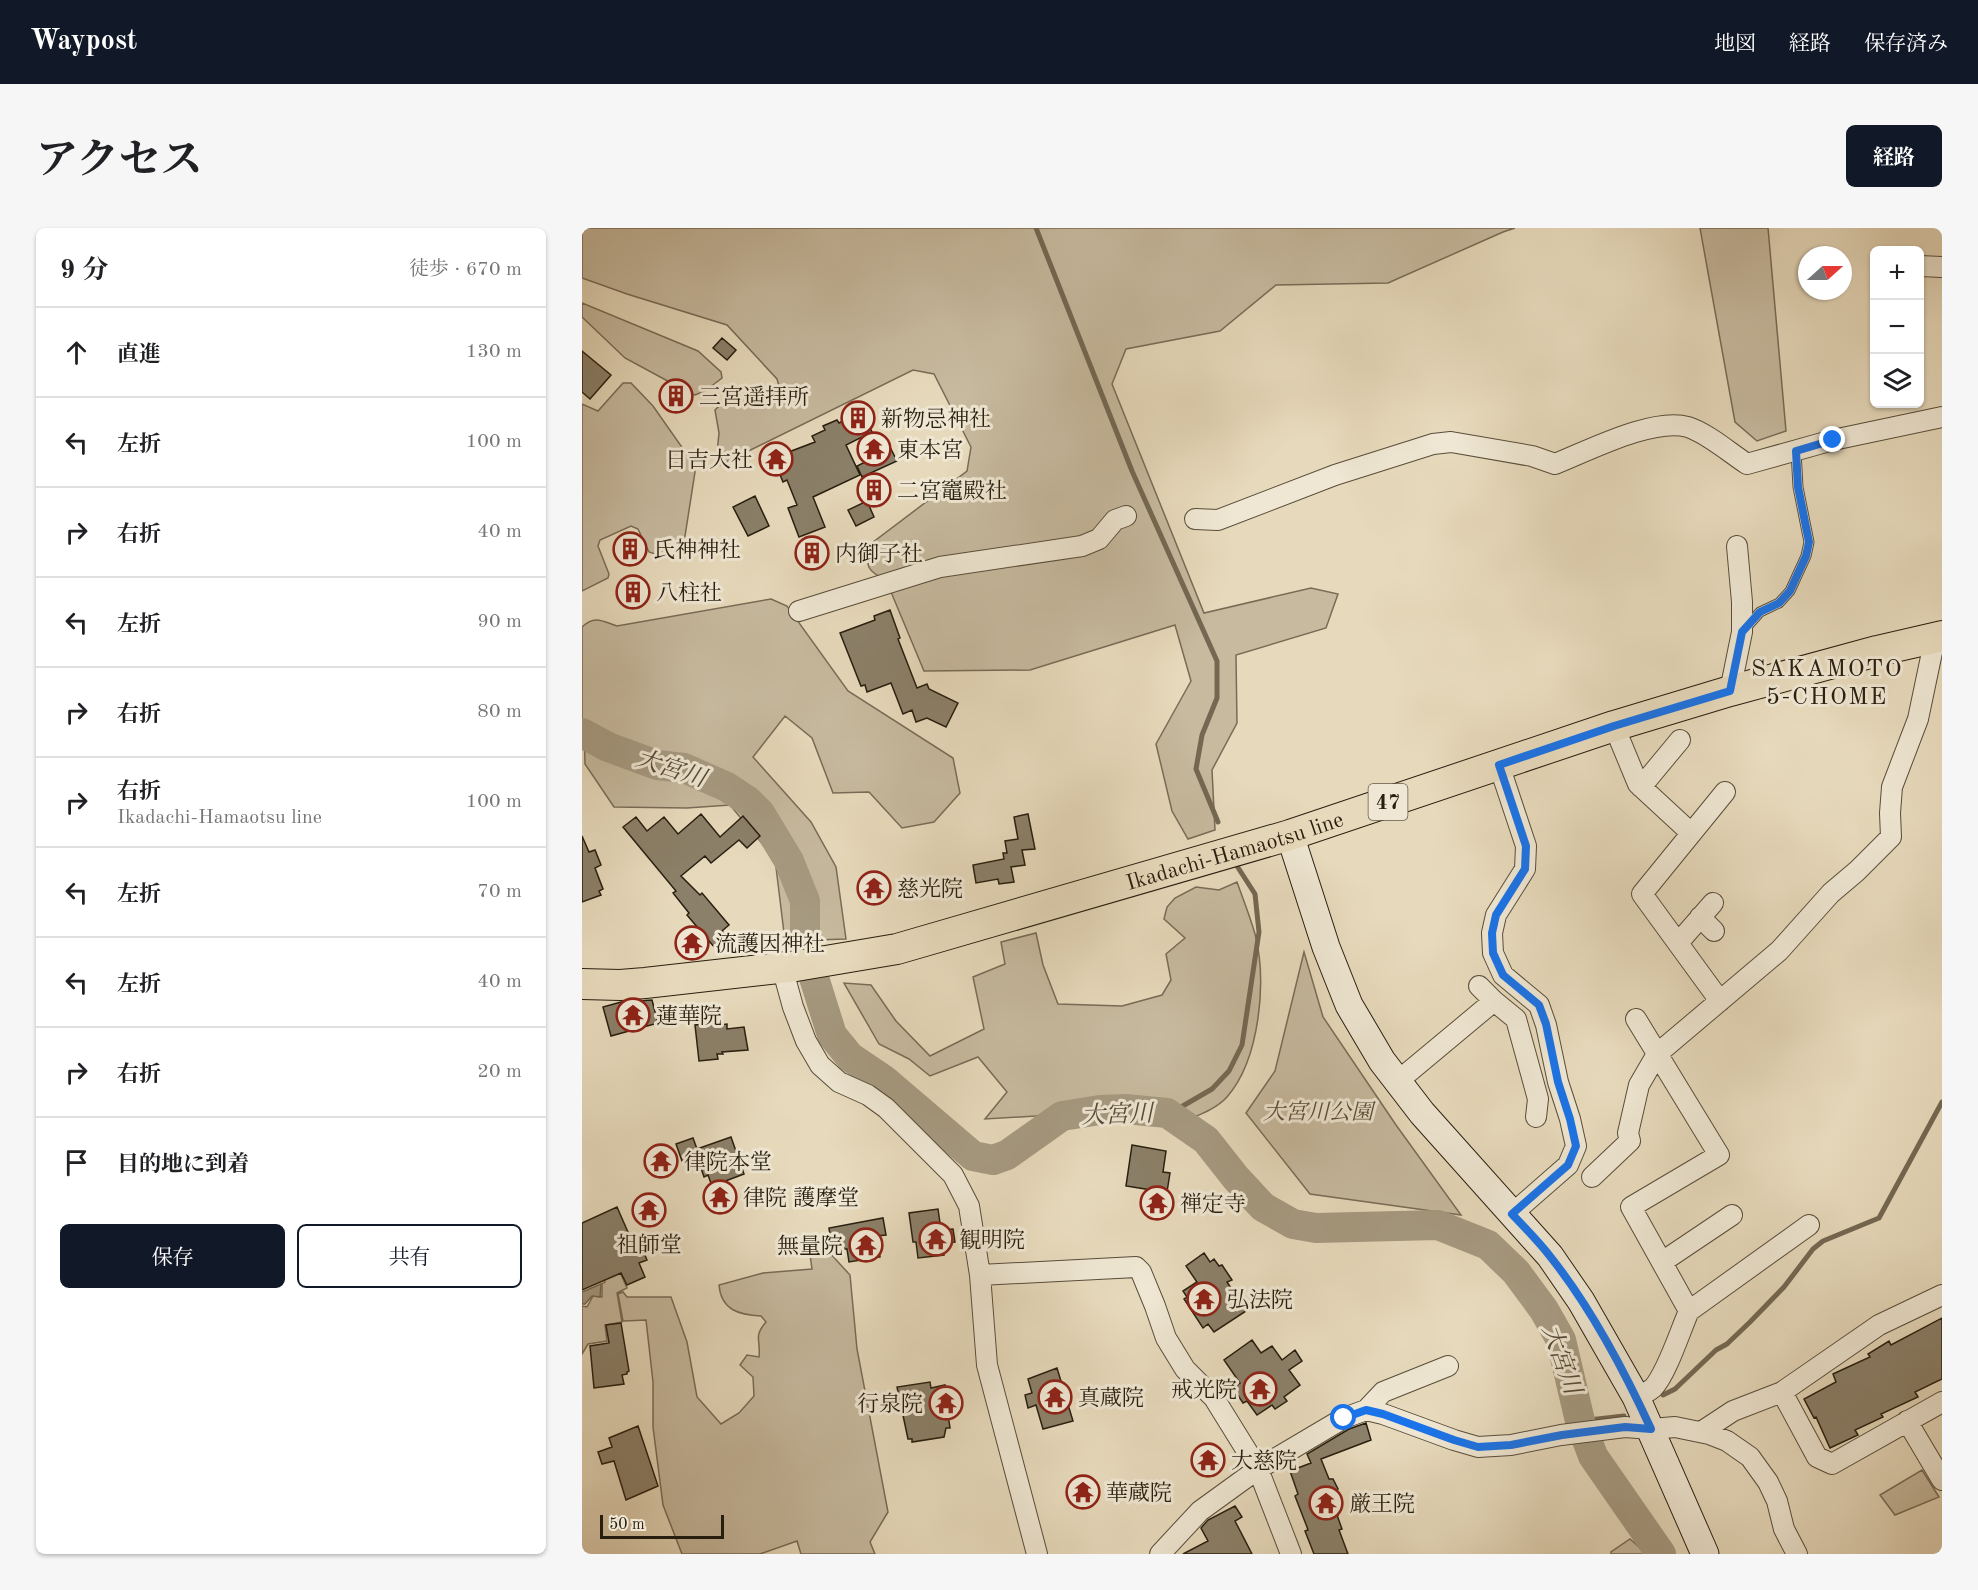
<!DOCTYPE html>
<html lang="ja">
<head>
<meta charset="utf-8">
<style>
	body { margin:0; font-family:"Old Standard TT","Noto Serif JP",serif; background:#f6f6f6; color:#202124 }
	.controls { position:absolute; right:18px; top:18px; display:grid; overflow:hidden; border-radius:9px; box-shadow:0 2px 4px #0004 }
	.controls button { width:54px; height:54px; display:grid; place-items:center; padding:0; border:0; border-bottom:2px solid #e0e0e0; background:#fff; color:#202124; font:30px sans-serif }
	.compass { position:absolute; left:1216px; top:18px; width:54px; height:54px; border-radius:50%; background:#fff; box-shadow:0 2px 4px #0004; rotate:69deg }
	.scale { position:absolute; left:18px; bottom:15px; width:124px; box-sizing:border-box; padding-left:6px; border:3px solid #281e0f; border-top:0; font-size:16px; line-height:21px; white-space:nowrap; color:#281e0f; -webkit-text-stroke:4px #efe7d3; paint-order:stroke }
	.stop { position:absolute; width:18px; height:18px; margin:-14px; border:4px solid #1a73e8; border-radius:50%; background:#fff }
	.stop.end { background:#1a73e8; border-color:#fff; box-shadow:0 2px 6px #0008 }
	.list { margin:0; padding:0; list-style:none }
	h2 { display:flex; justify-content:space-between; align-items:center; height:78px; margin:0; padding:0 24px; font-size:26px }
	h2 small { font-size:20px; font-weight:400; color:#757577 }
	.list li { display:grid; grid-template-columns:39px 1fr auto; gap:18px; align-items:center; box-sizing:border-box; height:90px; padding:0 24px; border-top:2px solid #e0e0e0 }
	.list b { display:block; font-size:22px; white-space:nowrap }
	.list p { margin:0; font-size:20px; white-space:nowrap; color:#757577 }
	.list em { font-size:20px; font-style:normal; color:#757577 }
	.actions { display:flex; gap:12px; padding:18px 24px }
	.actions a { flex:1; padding:14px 0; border:2px solid #111827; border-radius:9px; text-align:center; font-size:21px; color:#111827 }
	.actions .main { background:#111827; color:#fff }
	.icon { flex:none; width:33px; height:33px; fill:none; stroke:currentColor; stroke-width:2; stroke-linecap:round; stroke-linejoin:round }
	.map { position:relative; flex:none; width:1360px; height:1326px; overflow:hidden; border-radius:9px }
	header { display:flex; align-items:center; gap:36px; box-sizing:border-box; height:84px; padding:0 30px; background:#111827; color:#fff }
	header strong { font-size:28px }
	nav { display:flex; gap:33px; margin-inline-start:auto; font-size:21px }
	.intro { display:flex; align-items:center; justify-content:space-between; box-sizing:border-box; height:144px; padding:0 36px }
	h1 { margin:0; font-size:42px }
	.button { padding:15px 27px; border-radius:9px; background:#111827; color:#fff; font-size:21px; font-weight:700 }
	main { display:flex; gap:36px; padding:0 36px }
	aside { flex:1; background:#fff; border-radius:9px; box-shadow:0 2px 4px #0004 }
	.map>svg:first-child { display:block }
</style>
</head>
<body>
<header>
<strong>Waypost</strong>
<nav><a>地図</a><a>経路</a><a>保存済み</a></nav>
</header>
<div class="intro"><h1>アクセス</h1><a class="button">経路</a></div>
<main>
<aside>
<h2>9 分<small>徒歩 · 670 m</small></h2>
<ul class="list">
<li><svg class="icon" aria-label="ahead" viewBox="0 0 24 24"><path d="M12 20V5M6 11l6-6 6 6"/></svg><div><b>直進</b></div><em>130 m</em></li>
<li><svg class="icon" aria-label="left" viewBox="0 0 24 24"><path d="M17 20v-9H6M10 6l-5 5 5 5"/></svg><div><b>左折</b></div><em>100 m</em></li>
<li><svg class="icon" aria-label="right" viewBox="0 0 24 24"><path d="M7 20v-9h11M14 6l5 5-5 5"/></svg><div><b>右折</b></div><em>40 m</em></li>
<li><svg class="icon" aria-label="left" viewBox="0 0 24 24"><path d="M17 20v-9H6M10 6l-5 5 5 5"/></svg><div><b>左折</b></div><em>90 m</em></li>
<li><svg class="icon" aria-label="right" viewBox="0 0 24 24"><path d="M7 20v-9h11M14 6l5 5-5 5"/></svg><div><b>右折</b></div><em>80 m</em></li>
<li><svg class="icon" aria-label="right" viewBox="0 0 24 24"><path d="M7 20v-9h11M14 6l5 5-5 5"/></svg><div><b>右折</b><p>Ikadachi-Hamaotsu line</p></div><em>100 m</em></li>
<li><svg class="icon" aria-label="left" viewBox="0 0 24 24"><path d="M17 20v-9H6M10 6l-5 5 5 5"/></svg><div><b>左折</b></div><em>70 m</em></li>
<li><svg class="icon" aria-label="left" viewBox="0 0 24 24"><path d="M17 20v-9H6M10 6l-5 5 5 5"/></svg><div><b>左折</b></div><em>40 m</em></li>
<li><svg class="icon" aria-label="right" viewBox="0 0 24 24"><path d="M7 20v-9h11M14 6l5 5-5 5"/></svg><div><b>右折</b></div><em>20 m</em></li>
<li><svg class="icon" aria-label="arrive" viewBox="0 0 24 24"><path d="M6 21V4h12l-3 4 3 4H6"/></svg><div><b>目的地に到着</b></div></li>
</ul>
<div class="actions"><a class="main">保存</a><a>共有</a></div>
</aside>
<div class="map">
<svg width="1360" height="1326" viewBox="0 0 1360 1326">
	<rect width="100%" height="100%" fill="#e7dabc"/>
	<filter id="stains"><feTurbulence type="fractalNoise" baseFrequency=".00333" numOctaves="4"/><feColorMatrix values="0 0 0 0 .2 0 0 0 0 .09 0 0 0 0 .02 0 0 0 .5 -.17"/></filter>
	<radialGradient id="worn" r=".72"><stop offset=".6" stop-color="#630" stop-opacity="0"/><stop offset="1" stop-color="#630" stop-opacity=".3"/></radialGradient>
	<path fill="#c7ba9f" stroke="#786c57" stroke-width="1.5" d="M0,0H933L921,4L806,55L694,57L638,103L544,121L530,156L622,385L729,360L756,366L744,400L654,427L655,495L630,542L633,602L606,611L590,583L574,516L609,453L593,397L448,442L342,443L304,352C285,343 284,339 286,318L385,243L389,219L352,146L331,142L138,237L134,235L137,205L133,182L153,163H159L176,180L185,179L199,165L195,151L145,97L45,66L0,50Z
		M1118,0H1186L1204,203L1175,213L1153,194Z
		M0,75L116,123L139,144L140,150L123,163L113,167L104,163L43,130L0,89Z
		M41,155H49L71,178L111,235L113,244L103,308L100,314L73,326L67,324L56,301L49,298L18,312L16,318L27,346L26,350L0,363V176L16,183Z
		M189,371L205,378L266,463L371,530L378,565L352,594L320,600L287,564L251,565L230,510L203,488L171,529L229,594L254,639L264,711L203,713L193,631L148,577L105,580L32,579L3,536L2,498L0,496V399C13,387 20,393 35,398Z
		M655,654C661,671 668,688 673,706C685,753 678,831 645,869C636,879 622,885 610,890L589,877L544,873L454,888L403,891L425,864L396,829L348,848L327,831L297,816L262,755L289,757L314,793L348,828L402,801L391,749L423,736L419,714L454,705L461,737L476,776L540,778L580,767L589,752L584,726L603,710L582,691L585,679L593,670L614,659L637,662Z
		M722,724L741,789L814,897L879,987L728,966L664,885L693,843Z
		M245,1022L268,1047L275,1121L306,1284L288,1314L293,1326H219L215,1313L178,1326H100L81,1277L71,1199V1154L64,1092L41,1093L36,1066L41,1064L45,1069H89L105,1114L115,1169L139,1196L157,1185L172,1168L171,1149L158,1137L165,1127L177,1129C179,1111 171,1109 184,1094L179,1088C157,1087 139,1082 137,1057L181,1045L230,1041L228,1027Z
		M36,1040L45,1060L35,1065L40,1094L23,1097L25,1113L6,1116L0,1126V1078L5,1079L11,1068L20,1069V1056L23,1054L21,1050Z
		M1340,1242L1357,1269L1313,1287L1298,1267Z
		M1048,1311L1065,1326H1029V1324Z"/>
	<path fill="#a69a81" stroke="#746853" stroke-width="1.5" d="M19,1056L18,1069L10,1068L3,1076H0V1064Z"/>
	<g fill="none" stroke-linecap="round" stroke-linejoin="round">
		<path stroke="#746853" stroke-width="5" d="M454,0L550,243L635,433V470L620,507L614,541L636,594
			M591,889L599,879L630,861L647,843L660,817L677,704L673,666L655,638
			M1081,1167L1093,1161L1134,1122L1145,1116L1168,1094L1202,1059L1231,1021L1241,1013L1297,990L1360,874
			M998,1193L1042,1188"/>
		<path stroke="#a69a81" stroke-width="30" d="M0,505L26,519L75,537L102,540L145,559L166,573L178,585L207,633L223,673V721L250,807L268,829L302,852L391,928L411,932L425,927L480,888L518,882L543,881L585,885L624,912L654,950L681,979L711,996L734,1000L856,997L906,1017L934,1044L962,1082L979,1112L998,1193L1011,1228L1079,1326"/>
	</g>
	<path fill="#8b8069" stroke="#281e0f" stroke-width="1.5" d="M140,110L154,122L145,132L131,120Z
		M0,123L29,147L8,171L0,164Z
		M280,184L290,204L264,217L278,247L231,269L243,299L217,309L206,280L215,277L205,252L201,254L191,230L233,214L230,208L243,202L241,198L255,192L257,195Z
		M309,221L315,233L280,249L275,238Z
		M173,268L187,298L166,308L151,279Z
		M285,273L292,289L274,298L266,282Z
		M308,382L318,410L316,411L335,460L345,456L347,461L376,475L364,499L345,490L334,494L330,482L321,486L309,455L285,464L283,457L279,458L258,405L293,392L292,388Z
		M119,586L138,609L161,588L178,608L165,620L157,612L129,635L123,628L99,648L118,667L120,665L147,697L140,703L146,709L133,720L105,687L107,685L91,665L94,663L41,599L54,589L65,603L82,589L96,606Z
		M446,586L453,621L440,622L443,637L429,639L432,654L417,656L416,651L394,655L391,637L422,631L421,625H425L423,613L436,611L432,589Z
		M0,608L7,624L13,622L19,637L13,640L21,661L17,663L19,667L0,674Z
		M70,772L76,795L29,808L21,779L39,774Z
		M137,794V797L145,796V801L162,799L166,822L140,824L141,826H135L136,831L117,833L113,797Z
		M149,909L162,946L130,958L126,947L122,949L115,928L100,933L94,916L111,910L115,921Z
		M550,917L584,923L581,944L588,945L581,989L566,986L569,962L544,958Z
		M35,979L49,1011L55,1008L65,1032L57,1035L63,1049L45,1057L39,1045L0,1062V995Z
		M356,981L359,1002L371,1001L373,1014L361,1015L362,1027L336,1030L334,1014H331L327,985Z
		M301,990L304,1007L294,1008L298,1029L267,1034L265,1021H262L260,1013L249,1014L247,1000Z
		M622,1025L628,1034L632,1031L637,1038L640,1037L650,1052L645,1054L664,1083L632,1104L626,1096L621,1100L602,1071L605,1069L601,1063L615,1054L604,1038Z
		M1360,1090V1151L1333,1164L1336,1169L1299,1186L1301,1189L1273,1202L1276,1207L1248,1220L1234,1189L1232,1190L1222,1171L1254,1154L1251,1146L1288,1129L1286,1126L1307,1113L1309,1117Z
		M39,1095L47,1143L45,1144V1146L40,1147L42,1156L12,1160L8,1118L27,1115L24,1097Z
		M670,1112L679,1125L690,1118L700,1132L713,1122L720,1133L707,1142L718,1157L702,1169L705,1173L693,1181L690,1177L675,1187L665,1173L661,1175L651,1160L658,1155L642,1132Z
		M475,1140L491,1193L461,1201L454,1177L446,1180L443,1167L450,1165L446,1151Z
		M348,1154L349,1160L363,1157L367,1172L364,1173L368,1200H364L362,1209L330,1214V1211H326L315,1159Z
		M784,1195L789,1212L739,1231L747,1251H751L756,1261L747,1265L756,1287H755L760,1301L757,1302L766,1326H732L723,1303L726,1302L725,1299L713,1268L716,1266L708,1243L729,1235L725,1226L767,1201Z
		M56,1198L76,1258L44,1272L32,1233L20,1236L16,1224L30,1219L27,1210Z
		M653,1278L660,1289L653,1293L670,1326H601L626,1313L619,1300L626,1292Z"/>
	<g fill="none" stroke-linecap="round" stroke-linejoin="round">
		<g stroke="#584d3a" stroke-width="11">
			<path id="lane" d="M1162,402L1178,384L1197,375L1208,363L1224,328L1227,314L1216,259L1214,223"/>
		</g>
		<g stroke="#584d3a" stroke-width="22">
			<path id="street" d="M1338,38L1360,39
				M613,291L636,292L753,247L851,216L869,214L950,228L973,236C1006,223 1071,189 1106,199C1125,205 1148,225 1165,236L1251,212L1360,189
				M217,383L358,339L500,318L517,311L533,292L544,288
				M1148,463L1160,404V374L1155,318
				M1032,498L1056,556L1109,605
				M917,537L944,618L943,641L914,687L910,705L911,725L921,747L957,777L964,797L976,854L988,891L994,918L986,937L930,986
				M1059,559L1098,512
				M1118,689L1132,703
				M1096,715L1131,675
				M200,739L211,779L224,813L238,837L257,854L286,867L304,880L371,947L387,978L398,1047L405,1137L455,1326
				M897,758L912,773
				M1138,773L1060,666L1143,564
				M1054,791L1137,927L1049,979L1107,1083C1098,1103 1085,1145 1071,1160C1066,1164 1060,1167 1054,1169
				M816,853L912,773L934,791L956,871L954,889
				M1010,949L1048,913L1046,905L1057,857L1075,826L1197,723L1249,665L1275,643L1309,609L1308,585L1310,559L1336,491L1353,410
				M1080,1034L1150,987
				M398,1047L554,1039L559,1044L573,1078L584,1110L603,1141L632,1170L676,1241L709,1326
				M1107,1083L1227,997
				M1200,1164L1235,1229L1250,1236L1360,1174
				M784,1182L801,1164L866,1138
				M1325,1193L1360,1252
				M1119,1204L1151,1183L1200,1164L1297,1097L1360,1067
				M578,1326L618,1283L676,1241L762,1190L784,1182L801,1186L872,1212L896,1219L929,1217L979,1207L1043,1199L1069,1201L1093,1199L1127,1206L1145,1213L1168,1229L1186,1254L1195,1273L1202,1301L1215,1326"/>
		</g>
		<g stroke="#281e0f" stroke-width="29">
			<path id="secondary" d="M708,607L744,719L767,777L800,833L840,885L968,1028L999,1073L1054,1169L1123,1326"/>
		</g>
		<g stroke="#281e0f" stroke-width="32">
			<g id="primary">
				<path id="s1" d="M0,756L38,757L63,755L214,738L315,721L708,607L1032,498L1148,463L1295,423L1360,408"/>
			</g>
		</g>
		<use href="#lane" stroke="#efe7d3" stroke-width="9"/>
		<use href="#street" stroke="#efe7d3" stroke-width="20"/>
		<use href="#secondary" stroke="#efe7d3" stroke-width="27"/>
		<use href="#primary" stroke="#e7dabc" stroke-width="30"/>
	</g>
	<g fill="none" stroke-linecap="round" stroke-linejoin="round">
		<path stroke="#1a73e8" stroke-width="8" d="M762,1190L784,1182L801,1186L872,1212L896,1219L929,1217L980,1207L1043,1199L1069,1201C1042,1142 1008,1078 967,1027C956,1013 943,1000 930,986L986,937L994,918L988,891L976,854L964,796L957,777L921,747L911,725L910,705L914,687L943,641L944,618L917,537L1032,498L1148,463L1160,404L1178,384L1197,375L1208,363L1224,328L1227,314L1216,259L1214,223L1251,212"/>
	</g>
	<defs>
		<g id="building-ring" transform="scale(1.725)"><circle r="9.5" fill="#efe7d3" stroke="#8f2418" stroke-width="1.5"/><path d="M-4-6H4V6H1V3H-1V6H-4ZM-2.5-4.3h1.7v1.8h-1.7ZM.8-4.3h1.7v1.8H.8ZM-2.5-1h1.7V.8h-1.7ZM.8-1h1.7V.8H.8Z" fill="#8f2418"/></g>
		<g id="temple-ring" transform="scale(1.725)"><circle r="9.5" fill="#efe7d3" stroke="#8f2418" stroke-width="1.5"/><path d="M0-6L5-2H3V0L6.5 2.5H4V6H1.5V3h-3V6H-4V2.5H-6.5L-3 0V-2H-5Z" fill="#8f2418"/></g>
	</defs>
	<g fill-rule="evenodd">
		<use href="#building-ring" x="94" y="168"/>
		<use href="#building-ring" x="276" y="190"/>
		<use href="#temple-ring" x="292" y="221"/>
		<use href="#temple-ring" x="194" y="231"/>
		<use href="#building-ring" x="292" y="262"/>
		<use href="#building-ring" x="48" y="321"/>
		<use href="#building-ring" x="230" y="325"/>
		<use href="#building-ring" x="51" y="364"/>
		<use href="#temple-ring" x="292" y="660"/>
		<use href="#temple-ring" x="110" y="715"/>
		<use href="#temple-ring" x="51" y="787"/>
		<use href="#temple-ring" x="79" y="933"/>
		<use href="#temple-ring" x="138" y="969"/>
		<use href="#temple-ring" x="575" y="975"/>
		<use href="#temple-ring" x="67" y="982"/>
		<use href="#temple-ring" x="354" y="1011"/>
		<use href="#temple-ring" x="284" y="1017"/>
		<use href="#temple-ring" x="622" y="1071"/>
		<use href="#temple-ring" x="678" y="1161"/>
		<use href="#temple-ring" x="473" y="1169"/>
		<use href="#temple-ring" x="364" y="1175"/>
		<use href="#temple-ring" x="626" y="1232"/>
		<use href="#temple-ring" x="501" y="1264"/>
		<use href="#temple-ring" x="744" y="1275"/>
	</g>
	<g text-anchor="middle" stroke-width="6" stroke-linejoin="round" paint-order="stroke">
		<rect fill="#efe7d3" stroke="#645a4a" stroke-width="1.5" x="786.5" y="556" width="39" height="36" rx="4.5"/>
		<g font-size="21" font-weight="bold" fill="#281e0f">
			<text x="806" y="581">47</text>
		</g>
		<g font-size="22" fill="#281e0f" stroke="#efe7d3" text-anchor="start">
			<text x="117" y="176">三宮遥拝所</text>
			<text x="299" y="198">新物忌神社</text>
			<text x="315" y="229">東本宮</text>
			<text x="171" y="239" text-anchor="end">日吉大社</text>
			<text x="315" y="270">二宮竈殿社</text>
			<text x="71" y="329">氏神神社</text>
			<text x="253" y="333">内御子社</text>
			<text x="74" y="372">八柱社</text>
			<text x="315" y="668">慈光院</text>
			<text x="133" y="723">流護因神社</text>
			<text x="74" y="795">蓮華院</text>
			<text x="102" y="941">律院本堂</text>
			<text x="161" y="977">律院 護摩堂</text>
			<text x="598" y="983">禅定寺</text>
			<text x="377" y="1019">観明院</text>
			<text x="67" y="1024" text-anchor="middle">祖師堂</text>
			<text x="261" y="1025" text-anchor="end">無量院</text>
			<text x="645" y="1079">弘法院</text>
			<text x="655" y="1169" text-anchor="end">戒光院</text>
			<text x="496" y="1177">真蔵院</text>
			<text x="341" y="1183" text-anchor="end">行泉院</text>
			<text x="649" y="1240">大慈院</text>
			<text x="524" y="1272">華蔵院</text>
			<text x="767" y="1283">厳王院</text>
		</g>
		<g font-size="22" fill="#281e0f" stroke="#efe7d3">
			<text dy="8" stroke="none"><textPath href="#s1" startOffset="669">Ikadachi-Hamaotsu line</textPath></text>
		</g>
		<g font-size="22" font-style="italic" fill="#584d3a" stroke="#efe7d3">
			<text x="736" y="891">大宮川公園</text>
		</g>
		<g font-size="24" letter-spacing="1.5" fill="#281e0f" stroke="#efe7d3">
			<text x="1245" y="448">SAKAMOTO<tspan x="1245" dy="28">5-CHOME</tspan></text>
		</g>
		<g font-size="24" font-style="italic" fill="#544937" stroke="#efe7d3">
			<text transform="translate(89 540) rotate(18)" y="8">大宮川</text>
			<text transform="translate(535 886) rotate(-2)" y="8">大宮川</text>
			<text transform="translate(980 1131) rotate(70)" y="8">大宮川</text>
		</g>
	</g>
	<rect width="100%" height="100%" filter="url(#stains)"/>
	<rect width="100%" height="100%" fill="url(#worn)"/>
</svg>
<div class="controls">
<button>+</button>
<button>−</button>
<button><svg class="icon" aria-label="layers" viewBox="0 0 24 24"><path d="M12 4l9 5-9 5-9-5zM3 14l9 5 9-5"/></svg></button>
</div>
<svg class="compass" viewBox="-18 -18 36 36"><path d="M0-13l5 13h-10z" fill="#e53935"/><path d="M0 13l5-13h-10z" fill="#757577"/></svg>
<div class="scale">50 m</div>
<div class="stop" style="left:762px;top:1190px"></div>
<div class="stop end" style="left:1251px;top:212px"></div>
</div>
</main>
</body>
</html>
